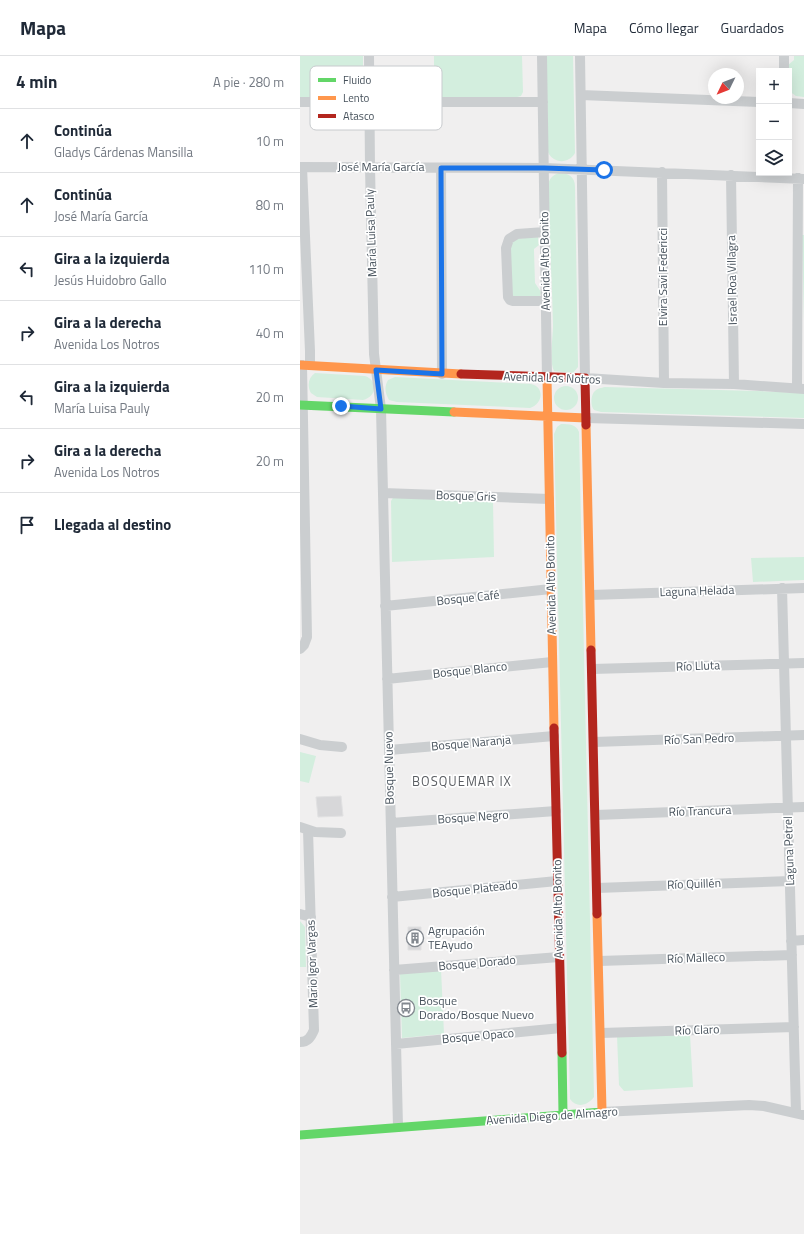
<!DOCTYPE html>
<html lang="es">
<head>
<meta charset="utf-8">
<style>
	body { margin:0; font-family:"Titillium Web",sans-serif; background:#f6f6f7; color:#1f2937 }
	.controls { position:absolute; right:12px; top:12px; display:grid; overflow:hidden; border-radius:0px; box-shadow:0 4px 16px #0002 }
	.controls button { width:36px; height:36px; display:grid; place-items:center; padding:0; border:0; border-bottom:1px solid #e0e1e3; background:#fff; color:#1f2937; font:20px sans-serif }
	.compass { position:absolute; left:408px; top:12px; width:36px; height:36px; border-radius:50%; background:#fff; box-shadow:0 4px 16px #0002; rotate:227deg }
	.stop { position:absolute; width:12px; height:12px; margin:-9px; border:3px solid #1a73e8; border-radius:50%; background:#fff }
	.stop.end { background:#1a73e8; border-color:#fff; box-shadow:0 1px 4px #0008 }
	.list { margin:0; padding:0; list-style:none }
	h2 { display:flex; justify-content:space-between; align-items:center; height:52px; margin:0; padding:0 16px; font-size:17px }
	h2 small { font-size:13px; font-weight:400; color:#747a83 }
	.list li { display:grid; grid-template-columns:26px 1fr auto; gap:12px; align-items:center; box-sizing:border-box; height:64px; padding:0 16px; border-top:1px solid #e0e1e3 }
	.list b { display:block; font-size:15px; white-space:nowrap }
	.list p { margin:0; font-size:13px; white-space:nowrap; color:#747a83 }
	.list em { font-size:13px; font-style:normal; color:#747a83 }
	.icon { flex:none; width:22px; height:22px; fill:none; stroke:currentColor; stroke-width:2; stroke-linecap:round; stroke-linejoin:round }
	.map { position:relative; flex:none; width:504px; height:1178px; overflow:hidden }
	header { display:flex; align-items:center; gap:24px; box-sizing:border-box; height:56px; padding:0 20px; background:#fff; border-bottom:1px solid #e0e1e3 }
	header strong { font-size:19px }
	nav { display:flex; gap:22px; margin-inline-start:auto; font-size:14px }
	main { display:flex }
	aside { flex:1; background:#fff }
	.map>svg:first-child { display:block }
</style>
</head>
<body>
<header>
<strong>Mapa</strong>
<nav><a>Mapa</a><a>Cómo llegar</a><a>Guardados</a></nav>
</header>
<main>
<aside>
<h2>4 min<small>A pie · 280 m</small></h2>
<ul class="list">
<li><svg class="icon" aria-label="ahead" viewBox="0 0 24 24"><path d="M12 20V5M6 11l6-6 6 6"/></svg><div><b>Continúa</b><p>Gladys Cárdenas Mansilla</p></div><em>10 m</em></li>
<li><svg class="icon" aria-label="ahead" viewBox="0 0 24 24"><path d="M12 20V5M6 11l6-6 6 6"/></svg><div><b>Continúa</b><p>José María García</p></div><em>80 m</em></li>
<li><svg class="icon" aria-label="left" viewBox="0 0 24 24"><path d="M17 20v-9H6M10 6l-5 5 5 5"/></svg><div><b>Gira a la izquierda</b><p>Jesús Huidobro Gallo</p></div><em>110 m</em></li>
<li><svg class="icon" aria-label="right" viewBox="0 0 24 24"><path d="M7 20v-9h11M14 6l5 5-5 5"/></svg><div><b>Gira a la derecha</b><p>Avenida Los Notros</p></div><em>40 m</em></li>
<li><svg class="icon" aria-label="left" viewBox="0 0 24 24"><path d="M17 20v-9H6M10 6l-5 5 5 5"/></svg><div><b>Gira a la izquierda</b><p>María Luisa Pauly</p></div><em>20 m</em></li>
<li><svg class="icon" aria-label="right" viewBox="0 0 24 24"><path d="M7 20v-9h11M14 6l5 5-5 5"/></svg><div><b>Gira a la derecha</b><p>Avenida Los Notros</p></div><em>20 m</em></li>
<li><svg class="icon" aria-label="arrive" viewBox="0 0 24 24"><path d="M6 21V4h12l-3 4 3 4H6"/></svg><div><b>Llegada al destino</b></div></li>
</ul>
</aside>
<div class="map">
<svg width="504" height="1178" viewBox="0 0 504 1178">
	<rect width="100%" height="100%" fill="#f0efef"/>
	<path fill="#d3eede" d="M0,0H63V39L59,41L0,43Z
		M134,0H222L223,36L221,40L217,41L134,42Z
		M246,0H273L275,97C269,108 253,108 248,96Z
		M494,0H504V41L496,40L489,35L488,9L494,4Z
		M259,117C269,117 275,121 275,131L278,307V311L273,317L254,315C249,305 253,281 253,269C252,223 249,176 248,130C249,123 252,119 259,117Z
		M502,179H504V265Z
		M238,181L239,189L234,193V195L235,227L241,236L240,240L212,242L210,186L213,183Z
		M15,317L65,320C78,324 77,341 63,344L17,341L11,337C7,330 8,322 15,317Z
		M95,321L231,328C245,331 243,348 230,352L97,346L89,344C85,337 84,331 88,324Z
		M254 342a12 12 0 1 1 24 0a12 12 0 1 1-24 0Z
		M305,331L457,335L504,337V362L301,356C299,355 296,355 294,354C290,350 291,338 295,335C298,332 301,332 305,331Z
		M261,368C269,368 276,368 279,376L294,1041C288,1049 277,1053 270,1043L254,378L257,371Z
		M94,440L193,445L194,501L92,506L91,445Z
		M504,501V524L453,526L451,502Z
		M0,696L16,700L9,727L0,725Z
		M0,865L5,871L6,911H0Z
		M141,913L144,978L102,982L100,917Z
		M390,978L393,1031L324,1035L319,1029L317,980Z"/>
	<path fill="#d7d7d9" stroke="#e1e1e2" d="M41,740L43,760L18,761L16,741Z
		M108,871H121V894H108Z"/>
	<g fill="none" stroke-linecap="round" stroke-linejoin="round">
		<path stroke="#cbced0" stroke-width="10" d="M69,0L70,111L74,298L81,353L98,1071
			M242,0L247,322
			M280,0L285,322L364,327L434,328L504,333
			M484,15V0
			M281,39L459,46
			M0,46H243
			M489,47L504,48
			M0,111L244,112L504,123
			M2,111L10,295V309
			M141,112L142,318
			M362,116L364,327
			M431,119L434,328
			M245,176L217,178L209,183L206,192L208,241L210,244L213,245H246
			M497,332L498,122
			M286,362L504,368
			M83,437L249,443
			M482,532L496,1057
			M291,539L504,532
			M85,550L251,533
			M0,593L4,589L7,581L2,309
			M292,613L504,607
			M87,623L252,606
			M0,683L20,689L42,691
			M294,686L504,679
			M89,694L254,680
			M296,759L504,751
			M91,767L256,755
			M0,771L15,776L41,777
			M297,832L490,825
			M92,841L257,825
			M0,858L11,861
			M491,885L504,884
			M299,905L492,899
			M94,914L259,901
			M301,977L494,971
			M0,986C8,986 11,981 14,974L8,774
			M96,988L261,972
			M302,1056L449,1049L464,1050L504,1059"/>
		<path stroke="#63d668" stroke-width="9" d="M0,349L154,356
			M262,997L263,1058
			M0,1079L302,1056V1054"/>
		<path stroke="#ff974d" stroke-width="9" d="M0,309L161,318
			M247,322L254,672
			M154,356L286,362
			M286,369L291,594
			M297,858L302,1054"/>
		<path stroke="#b3261e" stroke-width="9" d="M161,318L285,322L286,369
			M291,594L297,858
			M254,672L262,997"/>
	</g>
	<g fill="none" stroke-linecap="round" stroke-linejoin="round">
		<path stroke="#1a73e8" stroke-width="5" d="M41,350L81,353L76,314L142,318L141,112H244L304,114"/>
	</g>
	<defs>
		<g id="building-ring" transform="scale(0.9)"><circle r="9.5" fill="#fff" stroke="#82888f" stroke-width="1.5"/><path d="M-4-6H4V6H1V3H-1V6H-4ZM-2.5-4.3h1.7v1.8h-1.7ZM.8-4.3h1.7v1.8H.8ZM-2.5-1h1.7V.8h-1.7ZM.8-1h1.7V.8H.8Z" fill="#82888f"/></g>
		<g id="bus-ring" transform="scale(0.9)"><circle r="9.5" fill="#fff" stroke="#82888f" stroke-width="1.5"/><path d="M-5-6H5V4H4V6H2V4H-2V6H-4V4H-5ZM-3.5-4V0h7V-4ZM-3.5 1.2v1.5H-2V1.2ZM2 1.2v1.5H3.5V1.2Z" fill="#82888f"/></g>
	</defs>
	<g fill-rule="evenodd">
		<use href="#building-ring" x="115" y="882"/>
		<use href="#bus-ring" x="106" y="952"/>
	</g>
	<g text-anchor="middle" stroke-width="3.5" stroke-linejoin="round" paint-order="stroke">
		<g font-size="12" fill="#46515b" stroke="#fff">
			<text x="81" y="115">José María García</text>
			<text transform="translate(71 177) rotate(-92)" y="4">María Luisa Pauly</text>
			<text transform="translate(245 205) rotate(-91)" y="4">Avenida Alto Bonito</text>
			<text transform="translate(363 221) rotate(-90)" y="4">Elvira Savi Federicci</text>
			<text transform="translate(432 224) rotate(-91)" y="4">Israel Roa Villagra</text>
			<text transform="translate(252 322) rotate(2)" y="4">Avenida Los Notros</text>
			<text transform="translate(166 440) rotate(2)" y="4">Bosque Gris</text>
			<text transform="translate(251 529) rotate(-91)" y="4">Avenida Alto Bonito</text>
			<text transform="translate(397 535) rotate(-2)" y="4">Laguna Helada</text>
			<text transform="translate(168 542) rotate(-6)" y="4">Bosque Café</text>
			<text transform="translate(398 610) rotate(-2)" y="4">Río Lluta</text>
			<text transform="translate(170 614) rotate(-6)" y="4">Bosque Blanco</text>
			<text transform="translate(399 683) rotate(-2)" y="4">Río San Pedro</text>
			<text transform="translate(171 687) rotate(-5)" y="4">Bosque Naranja</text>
			<text transform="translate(89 712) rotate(-91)" y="4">Bosque Nuevo</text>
			<text transform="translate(400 755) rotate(-2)" y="4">Río Trancura</text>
			<text transform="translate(173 761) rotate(-4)" y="4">Bosque Negro</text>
			<text transform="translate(489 795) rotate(-92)" y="4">Laguna Petrel</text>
			<text transform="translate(394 828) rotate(-2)" y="4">Río Quillén</text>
			<text transform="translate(175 833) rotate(-6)" y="4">Bosque Plateado</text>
			<text transform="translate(258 853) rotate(-91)" y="4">Avenida Alto Bonito</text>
			<text transform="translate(396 902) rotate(-2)" y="4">Río Malleco</text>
			<text transform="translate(177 907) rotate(-5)" y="4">Bosque Dorado</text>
			<text transform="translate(12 908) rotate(-92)" y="4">Mario Igor Vargas</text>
			<text transform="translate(397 974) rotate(-2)" y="4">Río Claro</text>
			<text transform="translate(178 980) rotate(-5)" y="4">Bosque Opaco</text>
			<text transform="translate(252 1060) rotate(-4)" y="4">Avenida Diego de Almagro</text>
		</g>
		<g font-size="12" fill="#46515b" stroke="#fff" text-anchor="start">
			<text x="128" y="879">Agrupación<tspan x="128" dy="14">TEAyudo</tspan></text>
			<text x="119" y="949">Bosque<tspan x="119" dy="14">Dorado/Bosque Nuevo</tspan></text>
		</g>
		<g font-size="13" letter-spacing="1" fill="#5b5e63" stroke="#fff">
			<text x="162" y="730">BOSQUEMAR IX</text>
		</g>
	</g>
	<rect x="10" y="10" width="132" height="64" rx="6" fill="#fff" stroke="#c8cbce" stroke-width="1"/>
	<rect x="18" y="22" width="18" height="4" fill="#63d668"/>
	<rect x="18" y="40" width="18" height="4" fill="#ff974d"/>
	<rect x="18" y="58" width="18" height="4" fill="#b3261e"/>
	<g font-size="11" fill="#46515b">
		<text x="43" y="28">Fluido</text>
		<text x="43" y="46">Lento</text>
		<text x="43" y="64">Atasco</text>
	</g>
</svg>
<div class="controls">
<button>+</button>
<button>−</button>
<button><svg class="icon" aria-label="layers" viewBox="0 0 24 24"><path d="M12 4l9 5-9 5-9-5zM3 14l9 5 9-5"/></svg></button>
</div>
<svg class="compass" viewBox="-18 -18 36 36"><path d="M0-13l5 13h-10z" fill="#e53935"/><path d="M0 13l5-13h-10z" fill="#747a83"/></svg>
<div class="stop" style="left:304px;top:114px"></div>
<div class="stop end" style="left:41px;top:350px"></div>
</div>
</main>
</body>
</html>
